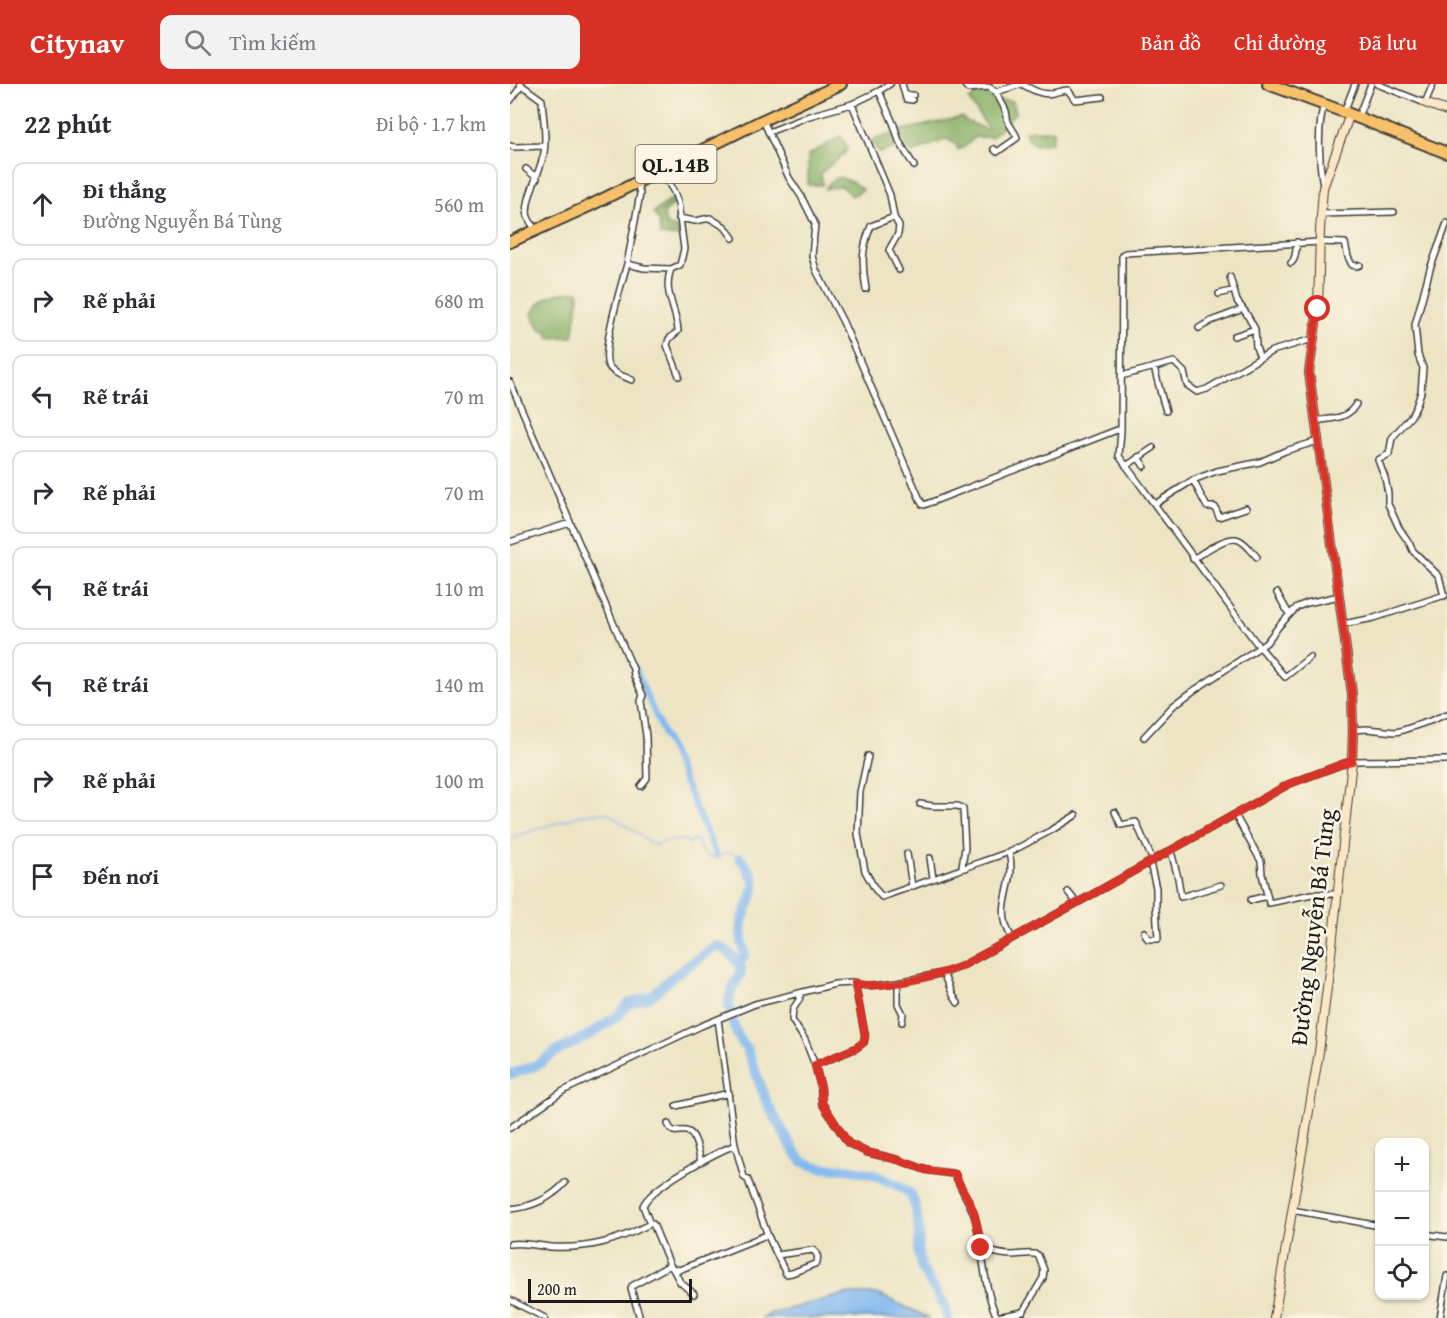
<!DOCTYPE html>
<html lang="vi">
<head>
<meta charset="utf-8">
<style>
	body { margin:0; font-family:"Gentium Book Plus",serif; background:#f2f2f3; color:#2b2b33 }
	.controls { position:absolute; right:18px; bottom:18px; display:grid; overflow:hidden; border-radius:12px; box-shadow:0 2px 4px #0004 }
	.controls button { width:54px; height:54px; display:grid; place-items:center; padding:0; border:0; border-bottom:2px solid #e1e1e2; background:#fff; color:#2b2b33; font:30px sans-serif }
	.scale { position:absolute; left:18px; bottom:15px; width:164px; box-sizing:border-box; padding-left:6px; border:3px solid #1c1c1c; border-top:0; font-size:16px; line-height:21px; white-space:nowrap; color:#1c1c1c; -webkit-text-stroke:4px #fcf5e5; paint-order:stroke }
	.stop { position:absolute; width:18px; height:18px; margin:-14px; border:4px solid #d93025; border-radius:50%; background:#fff }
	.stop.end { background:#d93025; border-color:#fff; box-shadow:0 2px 6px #0008 }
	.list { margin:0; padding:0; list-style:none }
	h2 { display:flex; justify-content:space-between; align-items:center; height:78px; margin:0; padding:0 24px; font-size:26px }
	h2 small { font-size:20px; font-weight:400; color:#7c7c81 }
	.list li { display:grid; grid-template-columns:39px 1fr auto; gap:18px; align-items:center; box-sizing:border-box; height:84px; margin:0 12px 12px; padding:0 12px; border:2px solid #e1e1e2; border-radius:12px }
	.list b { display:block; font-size:22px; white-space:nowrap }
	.list p { margin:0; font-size:20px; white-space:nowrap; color:#7c7c81 }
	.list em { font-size:20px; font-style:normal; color:#7c7c81 }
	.icon { flex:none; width:33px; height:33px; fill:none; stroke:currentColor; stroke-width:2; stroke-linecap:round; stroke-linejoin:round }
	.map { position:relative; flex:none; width:937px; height:1234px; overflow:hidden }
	header { display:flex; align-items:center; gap:36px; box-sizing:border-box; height:84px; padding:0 30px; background:#d93025; color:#fff }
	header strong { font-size:28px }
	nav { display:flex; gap:33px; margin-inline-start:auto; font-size:21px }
	.search { width:420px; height:54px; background:#f2f2f3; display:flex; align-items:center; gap:15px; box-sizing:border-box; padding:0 21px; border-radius:12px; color:#7c7c81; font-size:22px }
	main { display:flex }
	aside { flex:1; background:#fff }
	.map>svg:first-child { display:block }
</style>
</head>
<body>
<header>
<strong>Citynav</strong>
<div class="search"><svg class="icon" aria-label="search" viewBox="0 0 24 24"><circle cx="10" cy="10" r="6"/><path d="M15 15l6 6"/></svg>Tìm kiếm</div>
<nav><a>Bản đồ</a><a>Chỉ đường</a><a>Đã lưu</a></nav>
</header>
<main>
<aside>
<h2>22 phút<small>Đi bộ · 1.7 km</small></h2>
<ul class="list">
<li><svg class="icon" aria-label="ahead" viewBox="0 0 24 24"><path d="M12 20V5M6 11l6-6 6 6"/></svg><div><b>Đi thẳng</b><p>Đường Nguyễn Bá Tùng</p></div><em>560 m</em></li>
<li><svg class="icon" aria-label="right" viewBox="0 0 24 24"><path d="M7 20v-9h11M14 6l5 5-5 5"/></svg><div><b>Rẽ phải</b></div><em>680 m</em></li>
<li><svg class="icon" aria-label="left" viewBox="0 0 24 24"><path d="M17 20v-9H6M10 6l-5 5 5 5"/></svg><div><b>Rẽ trái</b></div><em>70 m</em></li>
<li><svg class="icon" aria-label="right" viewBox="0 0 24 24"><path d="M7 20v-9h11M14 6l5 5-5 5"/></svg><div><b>Rẽ phải</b></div><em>70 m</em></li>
<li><svg class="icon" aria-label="left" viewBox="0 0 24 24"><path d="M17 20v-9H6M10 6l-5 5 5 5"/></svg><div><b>Rẽ trái</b></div><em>110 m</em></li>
<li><svg class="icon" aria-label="left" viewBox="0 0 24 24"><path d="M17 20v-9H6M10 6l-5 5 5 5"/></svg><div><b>Rẽ trái</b></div><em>140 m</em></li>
<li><svg class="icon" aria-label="right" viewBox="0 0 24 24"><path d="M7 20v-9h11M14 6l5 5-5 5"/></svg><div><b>Rẽ phải</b></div><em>100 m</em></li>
<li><svg class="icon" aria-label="arrive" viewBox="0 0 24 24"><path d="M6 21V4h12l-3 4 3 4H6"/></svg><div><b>Đến nơi</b></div></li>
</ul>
</aside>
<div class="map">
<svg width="937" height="1234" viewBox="0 0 937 1234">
	<rect width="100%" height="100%" fill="#fcf5e5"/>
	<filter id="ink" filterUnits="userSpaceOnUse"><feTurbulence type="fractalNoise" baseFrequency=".0167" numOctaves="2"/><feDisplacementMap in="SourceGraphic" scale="12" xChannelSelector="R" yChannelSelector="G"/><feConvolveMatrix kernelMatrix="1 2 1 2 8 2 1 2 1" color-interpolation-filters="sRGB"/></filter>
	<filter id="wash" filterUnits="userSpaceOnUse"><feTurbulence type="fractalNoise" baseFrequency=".008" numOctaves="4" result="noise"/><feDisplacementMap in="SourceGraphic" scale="24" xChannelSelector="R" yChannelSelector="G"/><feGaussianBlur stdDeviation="1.35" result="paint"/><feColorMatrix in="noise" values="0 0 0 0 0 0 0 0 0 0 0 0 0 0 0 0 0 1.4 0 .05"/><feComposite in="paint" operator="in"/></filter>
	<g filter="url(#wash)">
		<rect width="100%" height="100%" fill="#ece4c3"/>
		<path fill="#8ab167" stroke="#536642" stroke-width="1.5" d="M475,5L482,16L503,17L506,28L482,53H465L456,62L448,66L446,61L437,55L402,69L394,61L369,69L361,56L383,50L393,46L452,33L456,37L475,45L478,44L459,16Z
			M533,46L544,47L541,59L526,61L517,55L515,47Z
			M331,52L337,63L335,69L311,89L313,101H298V71Z
			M330,93L344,99L353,106L342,112L332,102L315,105L321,97Z
			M162,115L164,120L154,130L156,141L168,145L169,153L150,151L149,137L143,129Z
			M68,207L69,211L63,253L38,254V247H32L24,236L22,229C34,210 47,209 68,207Z"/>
		<path fill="#81b8f0" stroke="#4e6a86" stroke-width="1.5" d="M336,1210H367L420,1234H252L259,1230Z"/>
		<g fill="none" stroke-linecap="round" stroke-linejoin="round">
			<path stroke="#81b8f0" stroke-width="1.5" d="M0,754L71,731L84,729H98L144,761L160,756H174L178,759H180L184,755L188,757C190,766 195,774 206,773C210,773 211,770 215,769C221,768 226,771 230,774"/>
			<path stroke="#81b8f0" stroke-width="6" d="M123,580L207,773"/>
			<path stroke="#81b8f0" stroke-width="10" d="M229,879L235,871C232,859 229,846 233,834C236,823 245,811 244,798C243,789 235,781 230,774
				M0,990L5,989L27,981L47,967L79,951L109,931L118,920L139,913L144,910L161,894L201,865C204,863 205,861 210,863C217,865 231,879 231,886C230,894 224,901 221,908C215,923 226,954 237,965L257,1019L284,1067L293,1078L311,1084L339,1085L362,1090L389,1102L401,1110L406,1125L409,1149L408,1167L412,1185L434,1221L438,1234"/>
		</g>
	</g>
	<g filter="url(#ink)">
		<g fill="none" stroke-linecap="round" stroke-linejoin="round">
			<g stroke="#3b3a35" stroke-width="8">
				<path id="street" d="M10,0L32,16C33,33 37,52 34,69C31,86 13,119 18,133C20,138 23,142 25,146
					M392,0L395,11H403
					M454,0L458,5L479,3L486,8L496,27L498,38L506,51L507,54L487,68L484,65
					M512,0C521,5 532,12 543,9C548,8 552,6 558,6L565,16L592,13
					M867,0L915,19L923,0
					M369,7L384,41L389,57L404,82
					M486,8L512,0
					M395,11L396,15L402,16
					M0,17C5,12 7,7 12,1
					M342,20L380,111L384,133L389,142L388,150L379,166L389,186
					M834,28L845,0
					M848,33L861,0
					M253,36L279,94L291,112L305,140L302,172L306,186L333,238L412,420L414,421L607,346L611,347
					M259,48L299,32L342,20L369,7L380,0
					M0,62L5,63L34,62
					M16,85L27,94
					M151,87L164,108L168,119L174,165L170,181L161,185
					M127,98L130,110L117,180L134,184L161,185C152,208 167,225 168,247L159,255L157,261L169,292
					M813,102C809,79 807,44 814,20
					M811,130L884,128
					M169,134L185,137L200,134L215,143L223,154
					M781,179C787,174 785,166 787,158
					M117,180C112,198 91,267 98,281C103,290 114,292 122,296
					M720,193L727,217L736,229L745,245L746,263L750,274
					M356,205C352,180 351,166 361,142L384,133
					M709,210L724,206
					M689,244L701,237L733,225
					M724,252L745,245
					M644,283L652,314L656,327
					M611,292L664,278L674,288L677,301L687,308L697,305L762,267L803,255
					M0,298L123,585L124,592L133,611L131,617L136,652L137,694L131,702
					M805,337C822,334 837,336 846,320
					M628,373L634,382
					M616,382L643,364
					M683,396L697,423H705L709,433L736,424
					M645,420L683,396L707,387L750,378L775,367L808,357
					M0,458L60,439
					M683,475C694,468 717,451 729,456C736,459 742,468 747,473
					M767,509L779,530
					M934,512L929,492L903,467L900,460L889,444L878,420V409L875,394L868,376L879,370L882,354L901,332L906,323L911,308L913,284L908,271L905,241L920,185L937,139
					M833,540L864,534L935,511
					M750,563L775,593L800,573
					M750,564L609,372L611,347L612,172L613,170L615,169L810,158L835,159L838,173L842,181L847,182L850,181
					M843,646L857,645L885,648L890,647L920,637L937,630
					M634,653L663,622L683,607L756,559L769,542L787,523L797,519L829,512
					M358,672L350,708L348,750L355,787L365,805L372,813L502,767L542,746L566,731
					M410,720L423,722H448L453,725L455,764L452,782L453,784H456
					M605,728L611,741L626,738L643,777
					M725,731L751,777L752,790L759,819L802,810H828
					M661,767L668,794L671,813L711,801
					M499,769C508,802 482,822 502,854
					M397,770L402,802
					M420,774L423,794
					M558,808L567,819
					M741,816L757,812
					M634,848L638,855H648L646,823V804L640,779
					M434,889L443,911L448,919
					M388,898V920L393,930L392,938
					M291,909L289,916L283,925L282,936L295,956L305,981L311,1004L312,1019L338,1059L356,1068L389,1076L416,1086L445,1090C451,1107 462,1120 466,1137C473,1165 474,1208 487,1233L513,1228L533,1194L534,1186L528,1171C519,1168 511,1171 502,1171C491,1171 481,1168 471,1164
					M208,935L225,1061L234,1093L238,1096L258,1152
					M305,981L346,964L354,958L355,951L345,900
					M166,1022L219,1009
					M158,1040C164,1054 170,1043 179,1048C187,1053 188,1069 191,1077
					M0,1044L53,1007L191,942L245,920L325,900L342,899L357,902L388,898L434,889L450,883L567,819L779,700L835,679L842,677L937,676
					M0,1125C22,1123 40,1115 55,1099
					M782,1126L870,1142
					M140,1140L133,1122C140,1103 205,1069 225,1061
					M914,1150L937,1153
					M0,1160C14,1158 27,1162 41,1163C80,1165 106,1157 140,1140H143L160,1181L162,1184L169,1186L254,1152H258L276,1190L282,1189L307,1179C308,1173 308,1170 303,1166L267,1171
					M163,1185L170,1198L184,1210
					M0,1216L35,1234
					M130,1234L121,1205L122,1202L160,1181
					M930,1234L937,1192"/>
			</g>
			<g stroke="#3b3a35" stroke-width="10">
				<path id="secondary" d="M915,19L937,27
					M764,1234L809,968L821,871L842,677L843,646L842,610L799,288L808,225L810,147L813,104L840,30"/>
			</g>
			<g stroke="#3b3a35" stroke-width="14">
				<path id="highway" d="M758,0L834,28L937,69
					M0,158L77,123L253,36L331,0"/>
			</g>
			<use href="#street" stroke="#fff" stroke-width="5"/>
			<use href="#secondary" stroke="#fce6c4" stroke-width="8"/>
			<use href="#highway" stroke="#f7c06b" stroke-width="10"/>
		</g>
	</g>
	<g fill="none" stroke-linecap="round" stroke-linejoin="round" filter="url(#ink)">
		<path stroke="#d93025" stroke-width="8" d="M471,1164C469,1151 467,1138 463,1126C458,1113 450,1103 445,1090L416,1086L389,1076L356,1068L338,1059L312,1019L311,1004L305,981L346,964L354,958L355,951L345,900C374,905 422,893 450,883L567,819L779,700L835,679L842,677L843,646L842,610L799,288L808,225"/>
	</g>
	<g text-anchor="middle" stroke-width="5" stroke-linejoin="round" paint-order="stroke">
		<rect fill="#fcf5e5" stroke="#5f5d58" stroke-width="1.5" x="125.5" y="61" width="81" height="38" rx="4.5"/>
		<g font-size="22" font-weight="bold" fill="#1c1c1c">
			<text x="166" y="88">QL.14B</text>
		</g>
		<g font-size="24" fill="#1c1c1c" stroke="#fcf5e5">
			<text transform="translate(803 843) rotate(-83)" y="8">Đường Nguyễn Bá Tùng</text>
		</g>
	</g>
</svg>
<div class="controls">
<button>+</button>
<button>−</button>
<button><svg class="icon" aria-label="locate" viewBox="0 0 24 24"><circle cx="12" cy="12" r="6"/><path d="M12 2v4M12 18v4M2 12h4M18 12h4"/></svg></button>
</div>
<div class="scale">200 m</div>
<div class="stop" style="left:808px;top:225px"></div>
<div class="stop end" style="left:471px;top:1164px"></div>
</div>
</main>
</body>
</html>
